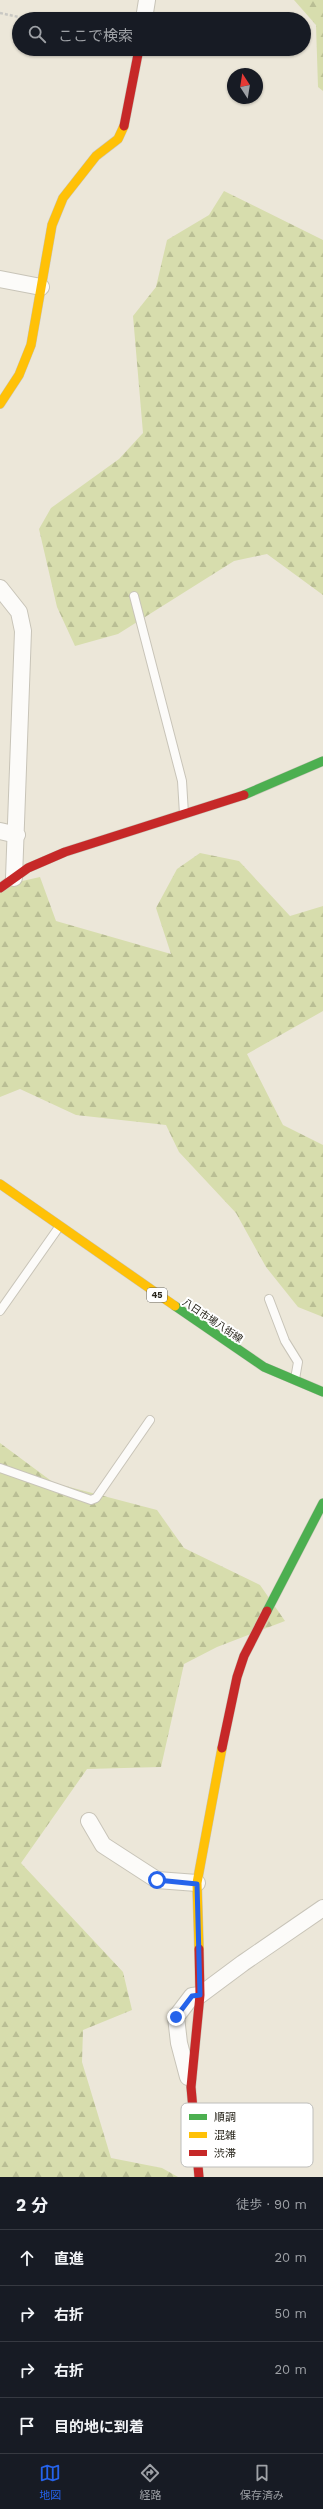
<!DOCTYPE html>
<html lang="ja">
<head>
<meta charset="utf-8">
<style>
	body { margin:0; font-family:"Work Sans","Noto Sans JP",sans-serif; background:#242831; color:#f1f3f6 }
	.compass { position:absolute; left:227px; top:68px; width:36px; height:36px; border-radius:50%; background:#171b24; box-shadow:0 1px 3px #0004; rotate:348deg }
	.stop { position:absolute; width:12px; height:12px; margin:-9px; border:3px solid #2563eb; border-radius:50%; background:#fff }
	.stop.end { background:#2563eb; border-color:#fff; box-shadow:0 1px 4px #0008 }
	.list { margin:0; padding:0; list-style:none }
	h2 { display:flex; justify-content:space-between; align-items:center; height:52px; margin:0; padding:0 16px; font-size:17px }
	h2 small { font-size:13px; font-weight:400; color:#9ea1a6 }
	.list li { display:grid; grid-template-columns:26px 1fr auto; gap:12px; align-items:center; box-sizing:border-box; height:56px; padding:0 16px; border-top:1px solid #363941 }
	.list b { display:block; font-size:15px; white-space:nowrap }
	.list em { font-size:13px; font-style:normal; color:#9ea1a6 }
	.icon { flex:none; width:22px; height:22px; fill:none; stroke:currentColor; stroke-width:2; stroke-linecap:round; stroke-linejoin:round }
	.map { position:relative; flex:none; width:323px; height:2177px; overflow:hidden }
	.search { position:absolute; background:#171b24; box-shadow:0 1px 3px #0004; left:12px; right:12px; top:12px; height:44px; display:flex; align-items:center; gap:10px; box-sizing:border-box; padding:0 14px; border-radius:22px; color:#9ea1a6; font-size:15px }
	.sheet { height:276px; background:#171b24 }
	nav { display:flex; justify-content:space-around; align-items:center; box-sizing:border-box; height:56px; border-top:1px solid #363941; background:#171b24; font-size:11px; color:#9ea1a6 }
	nav a { display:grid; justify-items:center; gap:2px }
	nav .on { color:#2563eb }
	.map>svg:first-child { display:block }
</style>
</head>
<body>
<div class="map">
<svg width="323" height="2177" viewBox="0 0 323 2177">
	<defs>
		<pattern id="forest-firs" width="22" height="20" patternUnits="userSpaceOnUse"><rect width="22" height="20" fill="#d7ddad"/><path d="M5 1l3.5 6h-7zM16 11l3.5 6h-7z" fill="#b9be94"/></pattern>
	</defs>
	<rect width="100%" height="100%" fill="#ece7d9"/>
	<path fill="url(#forest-firs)" d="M294,0H323V91L318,87L316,25Z
		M224,191L323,240V595L267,554L234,561L118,634L75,646L57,607L39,529L51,508L119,459L143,433L133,316L156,287L167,240L209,215Z
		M200,853L239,861L290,916L323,906V1011L247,1054L283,1125L323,1145V1317L298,1307L266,1267L236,1213L179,1152L166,1125L76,1115L20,1089L0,1097V886L40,877L56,921L171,954L156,908L177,869Z
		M0,1443L54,1483L157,1510L184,1548L260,1585L285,1621L217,1647L184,1664L161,1767L87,1769L21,1863L123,1972L132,2010L83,2030L82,2062L111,2158L162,2168L178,2177H0Z"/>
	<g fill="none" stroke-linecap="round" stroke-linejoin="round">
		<g stroke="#c8c4b8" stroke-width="10">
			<path id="lane" d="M134,596L182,781L184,814
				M269,1299L285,1341L298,1362L295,1379
				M0,1311L59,1227
				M0,1468L91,1500L96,1498L150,1420"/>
		</g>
		<g stroke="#c8c4b8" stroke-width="18">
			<path id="street" d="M144,19L147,0
				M0,279L41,287
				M0,588L19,612L23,631L14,878
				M0,831L17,835
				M89,1821L103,1845L157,1880L197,1883
				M188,2077L179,2043L176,2017L192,1996L200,1995L243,1963L323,1908"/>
		</g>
		<g stroke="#c8c4b8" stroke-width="10">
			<path id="fast" d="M244,795L323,761
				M175,1306L264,1367L323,1392
				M267,1611L323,1503"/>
		</g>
		<g stroke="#c8c4b8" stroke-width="10">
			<path id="slow" d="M0,404L19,375L31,345L52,225L63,198L96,156L118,139L124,126
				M0,1184L175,1306
				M199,1949L197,1883L222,1748"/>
		</g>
		<g stroke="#c8c4b8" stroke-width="10">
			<path id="jam" d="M124,126L139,49
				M0,888L28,868L65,852L244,795
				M222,1748L237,1677L244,1656L267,1611
				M199,1949L200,1995L191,2087L199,2177"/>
		</g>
		<path stroke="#c9c8c3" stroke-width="2.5" stroke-dasharray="3 2" stroke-linecap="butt" d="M0,13L28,19"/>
		<use href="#lane" stroke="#fcfbf9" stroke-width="8"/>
		<use href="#street" stroke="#fcfbf9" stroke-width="16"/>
		<use href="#fast" stroke="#4caf50" stroke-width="9"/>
		<use href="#slow" stroke="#ffc107" stroke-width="9"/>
		<use href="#jam" stroke="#c62828" stroke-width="9"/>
	</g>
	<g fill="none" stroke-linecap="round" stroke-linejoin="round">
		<path stroke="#2563eb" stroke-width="5" d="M157,1880L197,1884L200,1995L192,1996L176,2017"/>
	</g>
	<g text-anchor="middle" stroke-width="4" stroke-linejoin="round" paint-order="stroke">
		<rect fill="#fff" stroke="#68665f" stroke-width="1" x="147" y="1288" width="20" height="14" rx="3"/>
		<g font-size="9" font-weight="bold" fill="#28251b">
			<text x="157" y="1298">45</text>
		</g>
		<g font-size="10" fill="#28251b" stroke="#fff">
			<text transform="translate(213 1320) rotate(34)" y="4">八日市場八街線</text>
		</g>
	</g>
	<rect x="181" y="2103" width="132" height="64" rx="6" fill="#fff" stroke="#bebebb" stroke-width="1"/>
	<rect x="189" y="2114" width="18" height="6" fill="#4caf50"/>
	<rect x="189" y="2132" width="18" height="6" fill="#ffc107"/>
	<rect x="189" y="2150" width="18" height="6" fill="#c62828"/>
	<g font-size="11" fill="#28251b">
		<text x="214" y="2121">順調</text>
		<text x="214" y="2139">混雑</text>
		<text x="214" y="2157">渋滞</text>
	</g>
</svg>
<svg class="compass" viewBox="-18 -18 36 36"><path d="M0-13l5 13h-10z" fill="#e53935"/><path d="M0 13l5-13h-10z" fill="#9ea1a6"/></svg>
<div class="stop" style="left:157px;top:1880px"></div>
<div class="stop end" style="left:176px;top:2017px"></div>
<div class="search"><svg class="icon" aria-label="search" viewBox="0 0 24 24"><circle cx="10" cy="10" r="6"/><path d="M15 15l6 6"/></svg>ここで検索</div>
</div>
<section class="sheet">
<h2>2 分<small>徒歩 · 90 m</small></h2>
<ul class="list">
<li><svg class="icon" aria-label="ahead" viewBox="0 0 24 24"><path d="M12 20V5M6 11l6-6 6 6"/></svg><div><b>直進</b></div><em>20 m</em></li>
<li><svg class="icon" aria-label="right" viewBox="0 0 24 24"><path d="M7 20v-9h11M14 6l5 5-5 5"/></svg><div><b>右折</b></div><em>50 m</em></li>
<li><svg class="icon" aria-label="right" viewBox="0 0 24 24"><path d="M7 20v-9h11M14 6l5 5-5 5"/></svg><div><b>右折</b></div><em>20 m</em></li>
<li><svg class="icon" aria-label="arrive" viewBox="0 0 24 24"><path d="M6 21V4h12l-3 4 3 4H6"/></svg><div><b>目的地に到着</b></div></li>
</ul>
</section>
<nav>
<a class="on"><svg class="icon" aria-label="map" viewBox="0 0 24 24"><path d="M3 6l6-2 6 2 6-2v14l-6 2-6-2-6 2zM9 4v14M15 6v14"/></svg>地図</a>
<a><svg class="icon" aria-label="directions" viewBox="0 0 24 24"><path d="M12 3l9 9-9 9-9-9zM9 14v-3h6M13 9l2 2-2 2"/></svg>経路</a>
<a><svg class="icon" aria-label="saved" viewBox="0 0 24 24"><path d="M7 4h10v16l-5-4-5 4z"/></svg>保存済み</a>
</nav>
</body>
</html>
